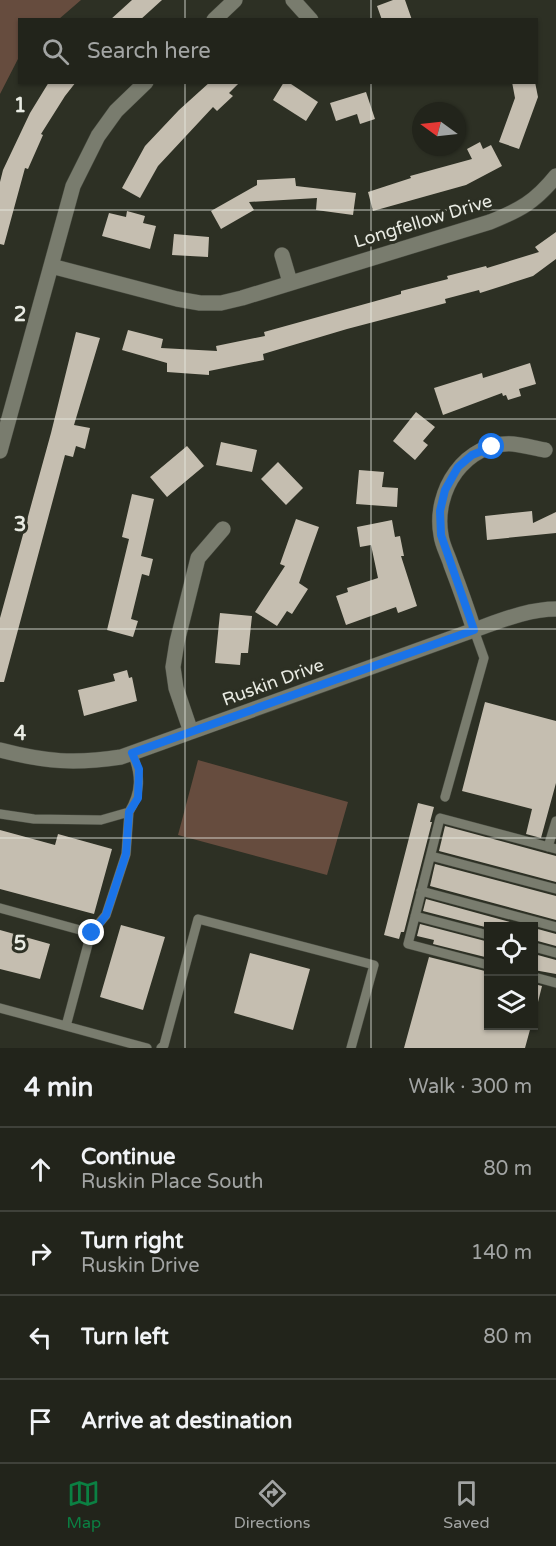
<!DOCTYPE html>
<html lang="en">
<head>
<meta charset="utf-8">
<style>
	body { margin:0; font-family:"Varela Round",sans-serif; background:#2e3028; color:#f1f3f6 }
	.controls { position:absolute; right:18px; bottom:18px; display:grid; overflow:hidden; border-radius:0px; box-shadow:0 2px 4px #0004 }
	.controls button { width:54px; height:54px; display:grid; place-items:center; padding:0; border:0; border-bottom:2px solid #3f413a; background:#22241b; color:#f1f3f6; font:30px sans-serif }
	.compass { position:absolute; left:412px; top:102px; width:54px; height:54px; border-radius:50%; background:#22241b; box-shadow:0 2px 4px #0004; rotate:285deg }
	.stop { position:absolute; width:18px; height:18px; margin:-14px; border:4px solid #1a73e8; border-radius:50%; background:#fff }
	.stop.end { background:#1a73e8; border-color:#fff; box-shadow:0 2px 6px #0008 }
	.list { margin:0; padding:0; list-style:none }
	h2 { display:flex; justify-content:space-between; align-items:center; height:78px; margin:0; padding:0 24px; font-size:26px }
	h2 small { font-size:20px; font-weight:400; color:#a2a4a3 }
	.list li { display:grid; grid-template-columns:39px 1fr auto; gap:18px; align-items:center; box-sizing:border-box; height:84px; padding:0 24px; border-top:2px solid #3f413a }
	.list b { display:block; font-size:22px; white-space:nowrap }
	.list p { margin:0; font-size:20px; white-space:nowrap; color:#a2a4a3 }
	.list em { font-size:20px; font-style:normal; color:#a2a4a3 }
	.icon { flex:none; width:33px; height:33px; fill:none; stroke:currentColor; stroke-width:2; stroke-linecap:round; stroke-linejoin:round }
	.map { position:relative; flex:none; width:556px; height:1048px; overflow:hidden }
	.search { position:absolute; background:#22241b; box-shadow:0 2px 4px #0004; left:18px; right:18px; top:18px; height:66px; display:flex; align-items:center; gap:15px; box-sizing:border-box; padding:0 21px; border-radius:0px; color:#a2a4a3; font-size:22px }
	.sheet { height:414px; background:#22241b }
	nav { display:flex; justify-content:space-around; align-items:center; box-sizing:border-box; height:84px; border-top:2px solid #3f413a; background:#22241b; font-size:16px; color:#a2a4a3 }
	nav a { display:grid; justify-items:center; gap:3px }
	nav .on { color:#0b8043 }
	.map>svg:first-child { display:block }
</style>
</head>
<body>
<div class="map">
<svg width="556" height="1048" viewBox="0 0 556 1048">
	<rect width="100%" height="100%" fill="#2d3024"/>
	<path fill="#664c3e" d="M0,0H81L59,19L20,20L19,57L0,94Z
		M198,760L348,802L327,875L178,835Z"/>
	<path fill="#c5beb0" d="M132,0H162L140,20H110Z
		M393,0H405L412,20H382L377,6Z
		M49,82H76L65,96L41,134L43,135L28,169L25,168L4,245L0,244V182L3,170L30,113Z
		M210,82H240L229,93L233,96L217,111L213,107L158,166L140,198L122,188L145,146L179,110Z
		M284,82H288L318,102L306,121L273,100Z
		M512,82H535L538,97L519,149L499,142L515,98Z
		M366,92L375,119L360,124L357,114L336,121L330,103Z
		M480,142L483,149L491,145L502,166L466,185L373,211L368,192L411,178L410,176L472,159L467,149Z
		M295,178L296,186L356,193L353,215L316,210L317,198L249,202L254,210L221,229L211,211L257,185V180Z
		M127,211L145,216L143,223L156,226L150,249L102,236L109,213L126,217Z
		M556,232V259L533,276L480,293L479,290L445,299L446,303L347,329L263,354L264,360L209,371V375L167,372V363L122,350L128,330L163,339L161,348L217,351L216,346L265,336L264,332L401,294V291L448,279L447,276L486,266L487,268L539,252L535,247Z
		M174,234L209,237L208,257L172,255Z
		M76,332L100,338L74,425L90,428L85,449L76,446L73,457L65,455L4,682H0V618L51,433Z
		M530,363L536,384L519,389L521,396L508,400L506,395L503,396L502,393L443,415L434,388L482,373L483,378Z
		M416,412L435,427L423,441L428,445L415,460L393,441Z
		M221,442L257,450L252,472L216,465Z
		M187,446L204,466L167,497L150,477Z
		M278,462L303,488L286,505L261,479Z
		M359,470L384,472L382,487L398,488L397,507L356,504Z
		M132,494L154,499L141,556L153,559L149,576L142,574L131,619L138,621L133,637L107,630L129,539L122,537Z
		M532,511L533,523L556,512V533L487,540L485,516Z
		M296,519L319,527L299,583L308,589L292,614L287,611L277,626L255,612L285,566L280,564Z
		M392,520L395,537L400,536L404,556H401L417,606L398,613L396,607L346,625L336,596L348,592L347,588L378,578L371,545L360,547L357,527Z
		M220,613L252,616L248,653H241L240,665L215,663Z
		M127,670L129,678L132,677L137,701L84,716L78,690L115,681L113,674Z
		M485,702L556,721V783L541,838L526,834L532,809L462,791Z
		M418,803L434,807L430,822H432L404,932H401L399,939L384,935Z
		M445,826L556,856V882L439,851Z
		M0,830L55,845L58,834L112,849L94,914L0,889Z
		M435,864L556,896V920L430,886Z
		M426,899L528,927H489V928L423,911Z
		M420,924L489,942V958L433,944L434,940L417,936Z
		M121,925L165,937L143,1010L100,997Z
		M534,928L556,934V946L534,940Z
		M0,930L50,944L40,979L0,969Z
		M250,953L310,969L293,1030L234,1013Z
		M534,954L556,960V974L534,970Z
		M429,957L489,972V1026H531L525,1048H404Z
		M534,984L542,986L538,1002H534Z"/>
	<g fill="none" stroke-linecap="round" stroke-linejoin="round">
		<g stroke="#484b40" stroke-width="10">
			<path id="service" d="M445,797L484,658L474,630
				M0,814L34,819L101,820L129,812C141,792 141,775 132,753
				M548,847L556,821
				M431,856L556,889
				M421,891L556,927
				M0,908L91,933L66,1026L0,1008
				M415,916L488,935
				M91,933L106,915L126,854L129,812
				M534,947L556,953
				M488,965L408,944L440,818L556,849
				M534,977L556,983
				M66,1026L147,1048
				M161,1048L164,1045L198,919L374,965L351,1048"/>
		</g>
		<g stroke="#484b40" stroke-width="16">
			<path id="minor" d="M293,0L311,20
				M214,20L235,0
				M282,255L290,282
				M51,266L177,299L200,303H221L242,298L490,222C520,210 535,202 556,176
				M0,451L73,186L98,136L116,111L146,82
				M474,630C467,608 459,586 451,565C448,555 442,545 441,535C433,491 465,441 513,444C523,445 534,448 545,450
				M191,732L176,688L173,667L177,642L198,558L223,529
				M0,750C46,762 75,764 121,757L474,630C500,621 528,609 556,609"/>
		</g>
		<use href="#service" stroke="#797c6e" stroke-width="9"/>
		<use href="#minor" stroke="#797c6e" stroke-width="15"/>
	</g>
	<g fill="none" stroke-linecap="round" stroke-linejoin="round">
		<path stroke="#1a73e8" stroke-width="8" d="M92,933L106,915L126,854L129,812L138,798L139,769L132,753L474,630L441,535L440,511L445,490L458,467L472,455L492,447"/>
	</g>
	<path fill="none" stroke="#e9ebe3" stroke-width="1.5" stroke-opacity="0.55" d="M185,0V20M371,0V20M185,82V1048M371,82V1048M0,210H556M0,419H556M0,629H556M0,838H556"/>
	<g text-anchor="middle" stroke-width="6" stroke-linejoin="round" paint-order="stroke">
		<g font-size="18" fill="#e9ebe3" stroke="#2d3024">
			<text transform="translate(423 221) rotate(-17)" y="6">Longfellow Drive</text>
			<text transform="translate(273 682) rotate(-20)" y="6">Ruskin Drive</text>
		</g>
	</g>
	<g font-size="20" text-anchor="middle" font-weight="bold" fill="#e9ebe3" stroke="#2d3024" stroke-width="6" stroke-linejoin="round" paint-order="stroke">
		<text x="20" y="112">1</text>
		<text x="20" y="321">2</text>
		<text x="20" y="531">3</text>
		<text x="20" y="740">4</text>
		<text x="20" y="950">5</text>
	</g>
</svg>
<div class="controls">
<button><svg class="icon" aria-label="locate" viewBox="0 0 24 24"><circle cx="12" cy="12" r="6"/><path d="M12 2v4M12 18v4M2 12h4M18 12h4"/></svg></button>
<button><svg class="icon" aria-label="layers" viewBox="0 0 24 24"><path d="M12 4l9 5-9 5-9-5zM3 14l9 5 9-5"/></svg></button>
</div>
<svg class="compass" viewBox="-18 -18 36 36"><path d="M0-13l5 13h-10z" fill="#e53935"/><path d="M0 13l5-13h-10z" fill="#a2a4a3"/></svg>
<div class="stop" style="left:492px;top:447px"></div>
<div class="stop end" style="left:92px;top:933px"></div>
<div class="search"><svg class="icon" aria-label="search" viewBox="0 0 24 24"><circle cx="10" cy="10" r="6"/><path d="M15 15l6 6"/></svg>Search here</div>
</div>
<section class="sheet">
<h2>4 min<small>Walk · 300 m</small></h2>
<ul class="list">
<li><svg class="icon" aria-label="ahead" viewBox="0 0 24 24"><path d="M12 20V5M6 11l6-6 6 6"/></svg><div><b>Continue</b><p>Ruskin Place South</p></div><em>80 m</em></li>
<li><svg class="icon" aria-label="right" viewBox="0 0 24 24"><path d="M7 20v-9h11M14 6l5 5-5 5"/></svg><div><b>Turn right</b><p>Ruskin Drive</p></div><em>140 m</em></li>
<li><svg class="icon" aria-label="left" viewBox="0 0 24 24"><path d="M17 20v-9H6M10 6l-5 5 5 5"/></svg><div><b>Turn left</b></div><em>80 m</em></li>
<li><svg class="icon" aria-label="arrive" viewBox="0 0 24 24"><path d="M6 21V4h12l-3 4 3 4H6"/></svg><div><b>Arrive at destination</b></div></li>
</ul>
</section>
<nav>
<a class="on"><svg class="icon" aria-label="map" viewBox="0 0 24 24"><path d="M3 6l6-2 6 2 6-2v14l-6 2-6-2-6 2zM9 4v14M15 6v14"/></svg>Map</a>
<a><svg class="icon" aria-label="directions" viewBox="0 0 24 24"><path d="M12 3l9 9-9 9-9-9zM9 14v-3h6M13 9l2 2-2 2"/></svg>Directions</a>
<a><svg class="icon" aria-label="saved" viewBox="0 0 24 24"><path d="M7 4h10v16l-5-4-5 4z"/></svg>Saved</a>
</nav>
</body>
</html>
